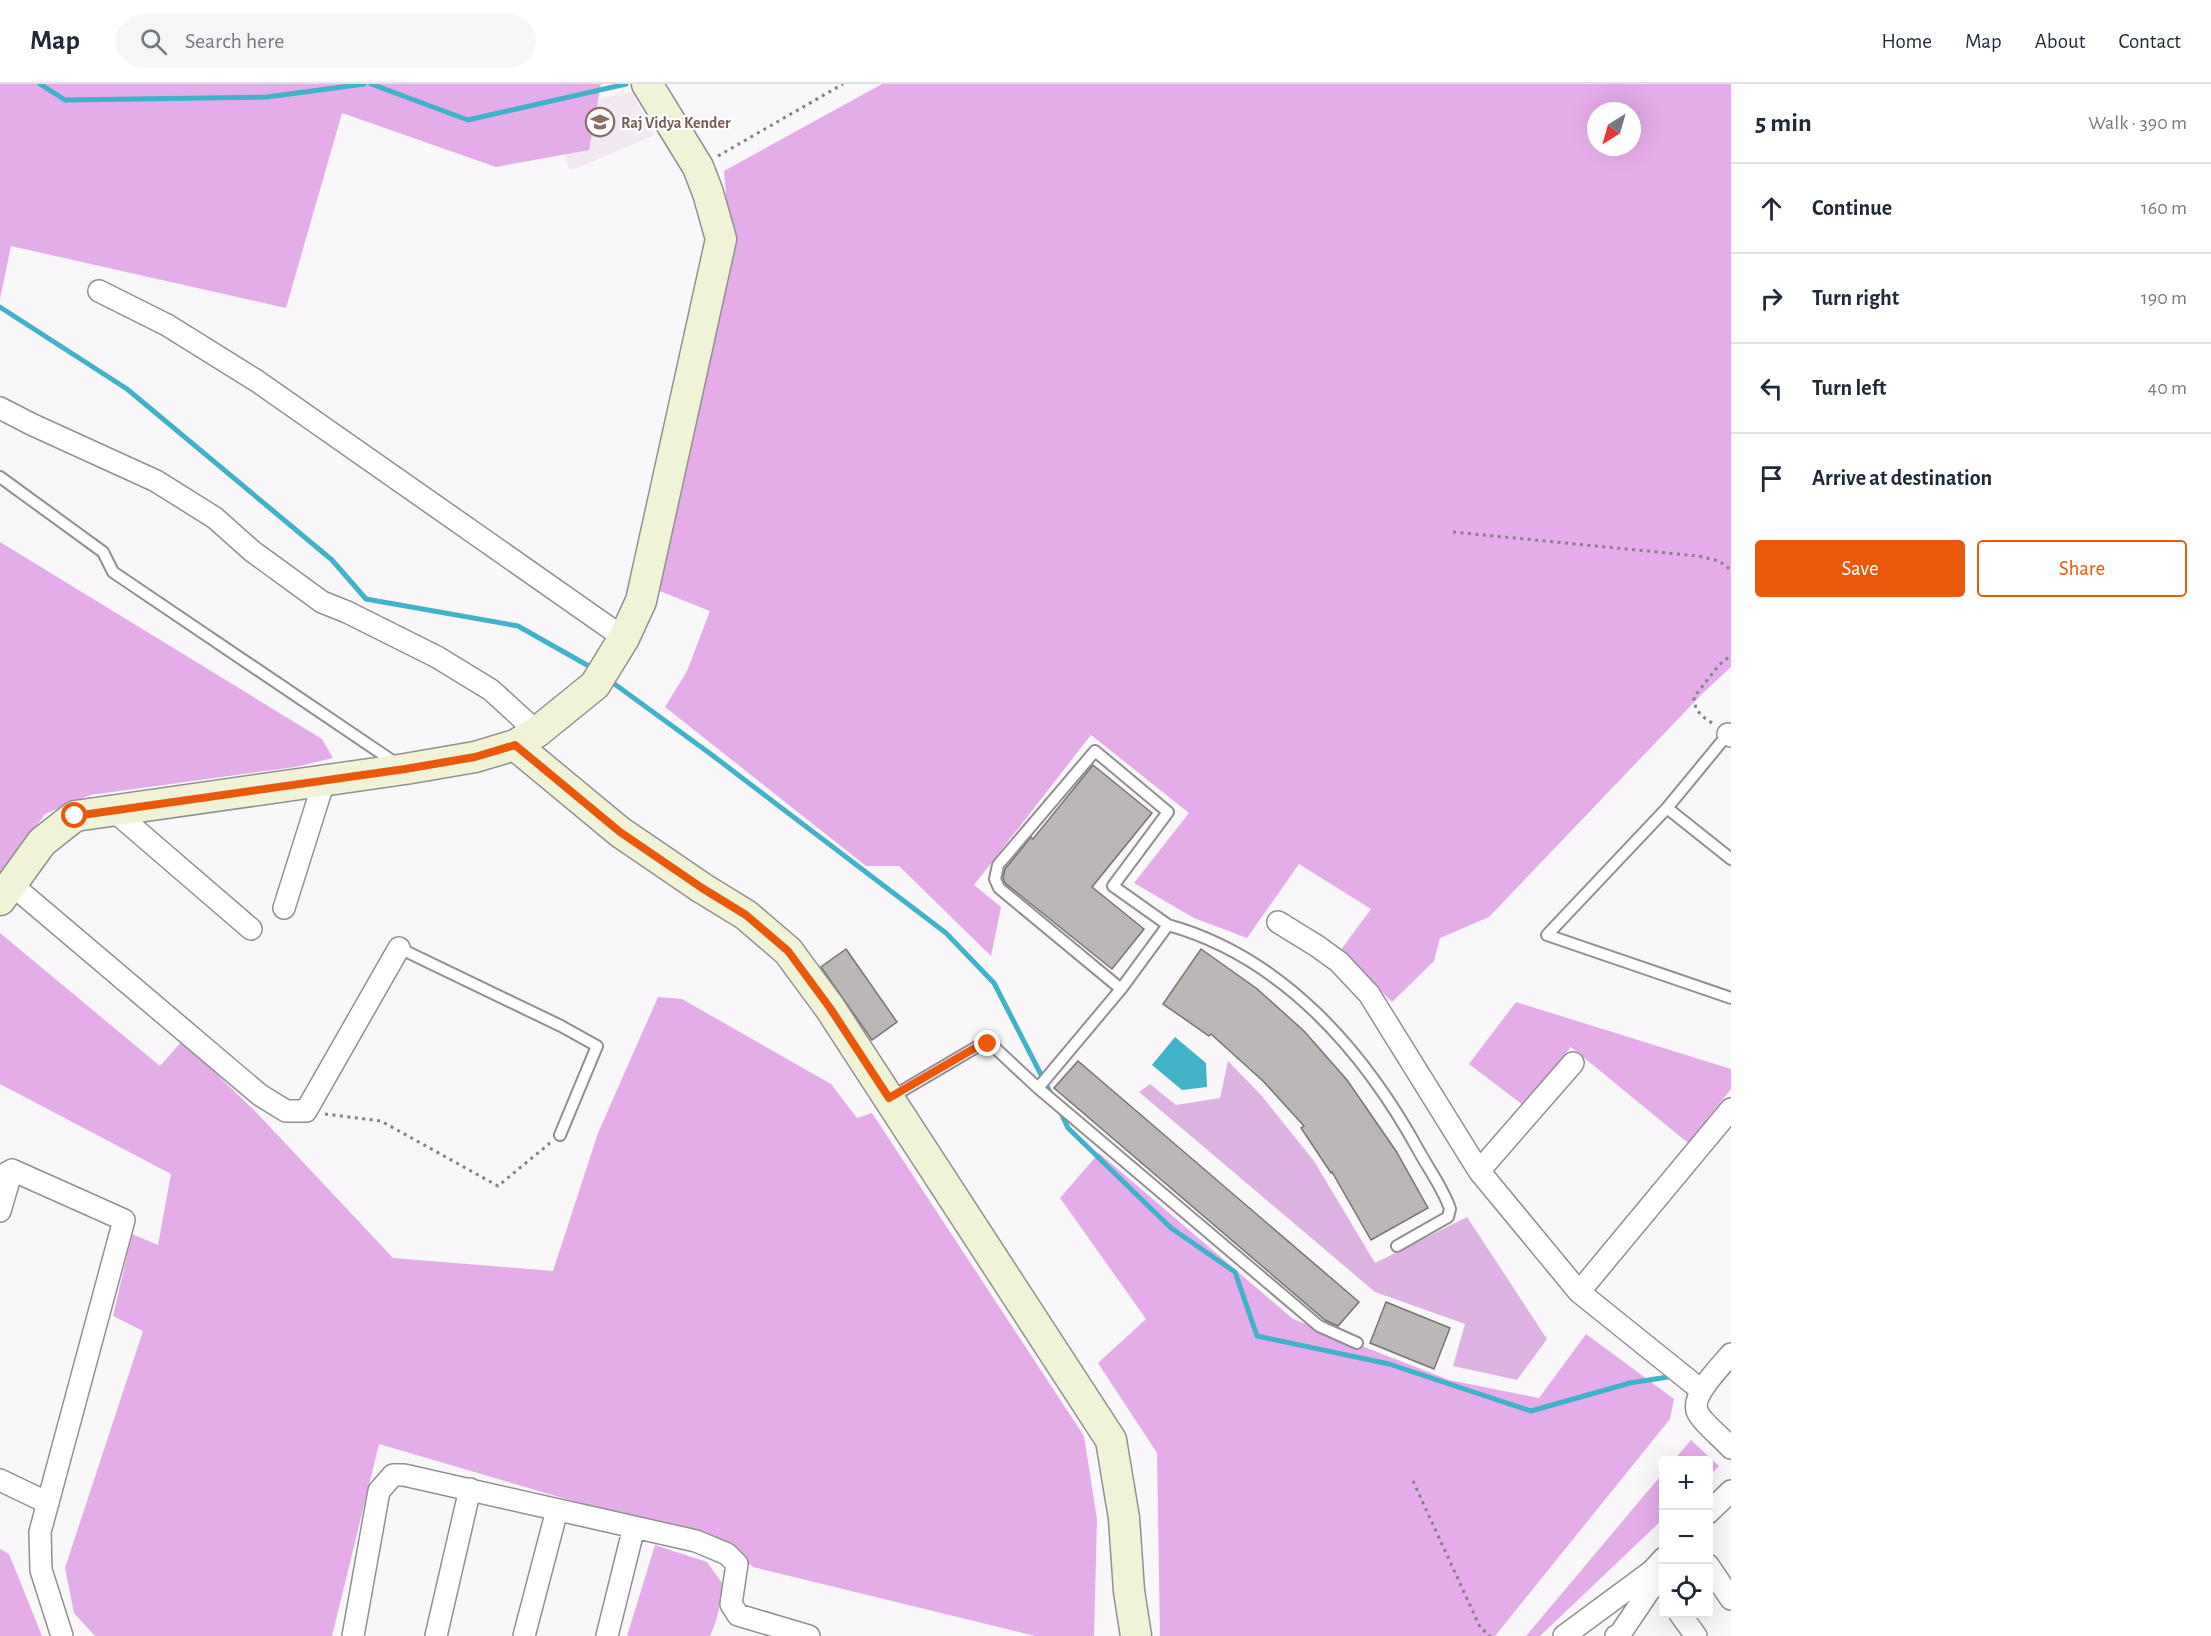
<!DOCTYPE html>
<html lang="en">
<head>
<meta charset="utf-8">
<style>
	body { margin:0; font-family:"Alegreya Sans",sans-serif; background:#f6f6f7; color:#1f2937 }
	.controls { position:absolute; right:18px; bottom:18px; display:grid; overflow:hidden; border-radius:6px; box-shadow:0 6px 24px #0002 }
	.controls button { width:54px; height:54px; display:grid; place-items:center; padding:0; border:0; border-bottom:2px solid #e0e1e3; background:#fff; color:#1f2937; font:30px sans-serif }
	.compass { position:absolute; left:1587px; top:18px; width:54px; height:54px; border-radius:50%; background:#fff; box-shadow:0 6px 24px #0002; rotate:217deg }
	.stop { position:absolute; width:18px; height:18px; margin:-14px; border:4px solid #ea580c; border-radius:50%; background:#fff }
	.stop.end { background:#ea580c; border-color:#fff; box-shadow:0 2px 6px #0008 }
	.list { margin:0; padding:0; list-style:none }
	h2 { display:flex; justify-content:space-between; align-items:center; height:78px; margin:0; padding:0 24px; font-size:26px }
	h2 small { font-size:20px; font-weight:400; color:#747a83 }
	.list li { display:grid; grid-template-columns:39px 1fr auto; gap:18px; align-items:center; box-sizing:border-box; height:90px; padding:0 24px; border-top:2px solid #e0e1e3 }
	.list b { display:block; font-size:22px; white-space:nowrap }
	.list em { font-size:20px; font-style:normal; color:#747a83 }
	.actions { display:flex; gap:12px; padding:18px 24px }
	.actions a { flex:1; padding:14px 0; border:2px solid #ea580c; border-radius:6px; text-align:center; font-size:21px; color:#ea580c }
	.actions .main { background:#ea580c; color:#fff }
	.icon { flex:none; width:33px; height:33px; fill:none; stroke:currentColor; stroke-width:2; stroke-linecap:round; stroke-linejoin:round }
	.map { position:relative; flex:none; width:1731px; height:1552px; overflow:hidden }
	header { display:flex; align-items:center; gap:36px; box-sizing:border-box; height:84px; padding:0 30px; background:#fff; border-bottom:2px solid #e0e1e3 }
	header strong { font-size:28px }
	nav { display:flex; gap:33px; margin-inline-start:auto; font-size:21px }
	.search { width:420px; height:54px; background:#f6f6f7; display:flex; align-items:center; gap:15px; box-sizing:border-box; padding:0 21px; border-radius:33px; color:#747a83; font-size:22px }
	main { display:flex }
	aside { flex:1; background:#fff }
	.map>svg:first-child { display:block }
</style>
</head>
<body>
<header>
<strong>Map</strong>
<div class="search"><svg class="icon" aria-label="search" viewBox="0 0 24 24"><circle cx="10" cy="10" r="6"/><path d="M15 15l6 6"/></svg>Search here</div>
<nav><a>Home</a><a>Map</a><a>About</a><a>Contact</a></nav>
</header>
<main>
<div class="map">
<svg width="1731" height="1552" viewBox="0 0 1731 1552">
	<rect width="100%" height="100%" fill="#faf7fa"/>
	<path fill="#f2e9f3" d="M632,8L654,51L570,87L548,25Z"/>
	<path fill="#dfb2e4" d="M1228,977L1261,1011L1314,1077L1375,1179L1467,1133L1547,1255L1517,1296L1453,1282L1465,1240L1375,1208L1139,1008L1150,1000L1176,1021L1220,1014Z"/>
	<path fill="#e5acea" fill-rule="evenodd" d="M0,0H601L589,66L496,83L342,29L286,224L11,162L0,215Z
		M882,0H1731V583L1702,610L1489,833L1440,854L1434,877L1392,918L1340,867L1371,825L1299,780L1247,854L1194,834L1134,799L1189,729L1091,651L974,801L1001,823L991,872L899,782H866L665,623L687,587L710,527L657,506L730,159L724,87ZM1596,27H1632V63H1596Z
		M0,458L322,655L333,674L295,683L90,711L45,730L0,792Z
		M0,849L160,982L182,957L255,1027L393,1174L553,1187L598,1049L658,913L682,915L831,1000L857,1034L872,1029L1084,1352L1097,1435L1094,1552H1035L753,1483L729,1463L379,1360L332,1552H95L74,1529L65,1484L143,1247L113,1232L132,1150L158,1161L171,1090L0,1000Z
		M1516,918L1731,985V1005L1688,1059L1571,963L1523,1021L1469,980Z
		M1099,1069L1293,1235L1449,1296L1539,1314L1586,1250L1674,1315L1670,1335L1495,1552H1160L1157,1369L1098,1279L1146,1235L1060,1114Z
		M1691,1356L1719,1382L1709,1392L1708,1376H1674Z
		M1663,1389V1435L1540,1552H1526Z
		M655,1461L707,1478L725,1503L715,1540L710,1552H627Z
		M0,1465L9,1470L42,1552H0Z"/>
	<path fill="#40b3c8" d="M1175,953L1206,979L1207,1003L1182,1006L1152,981Z"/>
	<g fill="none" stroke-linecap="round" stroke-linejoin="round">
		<path stroke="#40b3c8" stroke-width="5" d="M40,0L65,16L267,13L364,0
			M371,0L468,36L626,0
			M0,223L127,305L332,476L366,515L518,542L594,585
			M609,596L712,671L946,849L994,899L1052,1012
			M1059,1025L1068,1044L1171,1144L1235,1188L1257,1252L1389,1280L1531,1327L1630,1299L1674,1292"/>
	</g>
	<path fill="#bcb7b7" stroke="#777372" stroke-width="1.5" d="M1093,681L1152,729L1092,803L1144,845L1112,885L1005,799L1003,794L1005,785L1031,753L1033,755Z
		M846,865L897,938L872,956L821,883Z
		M1201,865L1256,904L1304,947L1347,996L1396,1067L1428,1124L1371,1156L1332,1088L1331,1089L1301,1044L1304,1042L1264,998L1211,950L1209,952L1163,920Z
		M1078,977L1359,1218L1338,1242L1325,1236L1054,1004Z
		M1386,1218L1450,1244L1434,1285L1370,1259Z"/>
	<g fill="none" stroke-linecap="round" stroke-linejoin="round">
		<g stroke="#918f92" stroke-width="14">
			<path id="lane" d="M0,393L103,468L113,488L397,680
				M1728,650L1667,724L1547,851L1731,914
				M1667,724L1731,775
				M1168,841C1283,873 1365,968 1420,1069C1430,1087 1444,1106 1450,1125L1448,1133L1397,1162
				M399,864L561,942L597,962L560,1051
				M1038,1004L1319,1242L1357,1259
				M890,1014L980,961L988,960L993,962L1038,1004L1121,905L1168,841L1113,802L1168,728L1095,667L998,781L995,795L999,804L1121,905"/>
		</g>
		<g stroke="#918f92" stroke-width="24">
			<path id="street" d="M99,207L167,241L257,297L624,554
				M0,324L31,340L156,397L215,434L252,467L322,518L347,528L437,573L491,606L537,648
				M1728,650L1731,652
				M114,727L251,845
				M11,800L260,1011L286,1027H306L399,864
				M284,824L324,697
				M1278,838L1317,862L1339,878L1369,910L1479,1087L1579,1208L1701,1306
				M1479,1087L1573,979
				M0,1093L12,1086L124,1136L40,1448L41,1486L62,1552
				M0,1127L12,1086
				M1579,1208L1731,1025
				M1731,1270C1721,1282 1689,1313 1698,1329C1702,1338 1723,1355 1731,1364
				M0,1396L48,1419
				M1708,1429L1731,1407
				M1708,1481L1731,1515
				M1680,1530L1696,1552
				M353,1552L379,1407L393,1391H404L696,1457L727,1470L737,1480L731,1520L738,1531L809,1552
				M436,1552L470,1405
				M524,1552L557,1426
				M607,1552L634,1443
				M1564,1552L1652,1487L1664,1474
				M1616,1552L1620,1550L1649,1507L1659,1498"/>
		</g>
		<g stroke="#918f92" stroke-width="33">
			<path id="secondary" d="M515,661L620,748L702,804L746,831L788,867L830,924L1111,1356L1124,1434L1129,1507L1136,1552
				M0,816L42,758L75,732L405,685L475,673L515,661L537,648L595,601L624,554L641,517L721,155L708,109L698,83L647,0"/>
		</g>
		<path stroke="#838183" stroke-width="3" stroke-dasharray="3 4.5" stroke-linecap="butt" d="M718,72L843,0
			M1453,448L1698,472L1719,477L1731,486
			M1712,639C1701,632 1694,626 1694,613L1719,581L1731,571
			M325,1030L381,1037L498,1102L550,1059
			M1413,1397L1480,1543L1490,1552"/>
		<use href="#lane" stroke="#fff" stroke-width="10"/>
		<use href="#street" stroke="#fff" stroke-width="21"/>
		<use href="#secondary" stroke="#f1f3d6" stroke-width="30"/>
	</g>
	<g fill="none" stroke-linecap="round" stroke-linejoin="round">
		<path stroke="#ea580c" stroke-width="8" d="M75,732L405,685L475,673L515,661L620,748L702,804L746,831L788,867L830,924L889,1014L980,961L988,960"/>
	</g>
	<defs>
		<g id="school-ring" transform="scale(1.5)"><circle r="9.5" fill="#fff" stroke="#8d6e63" stroke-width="1.5"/><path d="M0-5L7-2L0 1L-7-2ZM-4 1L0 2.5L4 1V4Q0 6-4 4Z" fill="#8d6e63"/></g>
	</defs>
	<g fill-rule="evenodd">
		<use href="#school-ring" x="600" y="38"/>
	</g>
	<g text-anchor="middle" stroke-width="4.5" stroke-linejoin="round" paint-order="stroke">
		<g font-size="16" font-weight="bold" fill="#785e54" stroke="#fff" text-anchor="start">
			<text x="621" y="44">Raj Vidya Kender</text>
		</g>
	</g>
</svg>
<div class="controls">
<button>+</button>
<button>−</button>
<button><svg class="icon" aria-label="locate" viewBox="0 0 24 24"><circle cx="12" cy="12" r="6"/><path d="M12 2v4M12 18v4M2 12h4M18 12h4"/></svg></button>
</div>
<svg class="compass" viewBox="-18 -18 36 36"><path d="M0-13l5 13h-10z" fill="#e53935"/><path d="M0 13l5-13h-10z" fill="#747a83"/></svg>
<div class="stop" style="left:75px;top:732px"></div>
<div class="stop end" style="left:988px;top:960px"></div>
</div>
<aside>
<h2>5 min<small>Walk · 390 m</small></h2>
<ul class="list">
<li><svg class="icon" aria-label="ahead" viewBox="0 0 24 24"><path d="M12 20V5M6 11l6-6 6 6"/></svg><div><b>Continue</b></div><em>160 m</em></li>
<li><svg class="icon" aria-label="right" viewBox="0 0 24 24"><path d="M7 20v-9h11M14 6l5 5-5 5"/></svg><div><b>Turn right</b></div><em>190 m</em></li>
<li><svg class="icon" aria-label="left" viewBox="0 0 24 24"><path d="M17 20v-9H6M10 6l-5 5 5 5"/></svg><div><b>Turn left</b></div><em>40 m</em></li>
<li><svg class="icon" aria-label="arrive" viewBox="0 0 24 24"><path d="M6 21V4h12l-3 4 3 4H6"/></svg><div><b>Arrive at destination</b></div></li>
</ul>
<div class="actions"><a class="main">Save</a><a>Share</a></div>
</aside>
</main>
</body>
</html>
